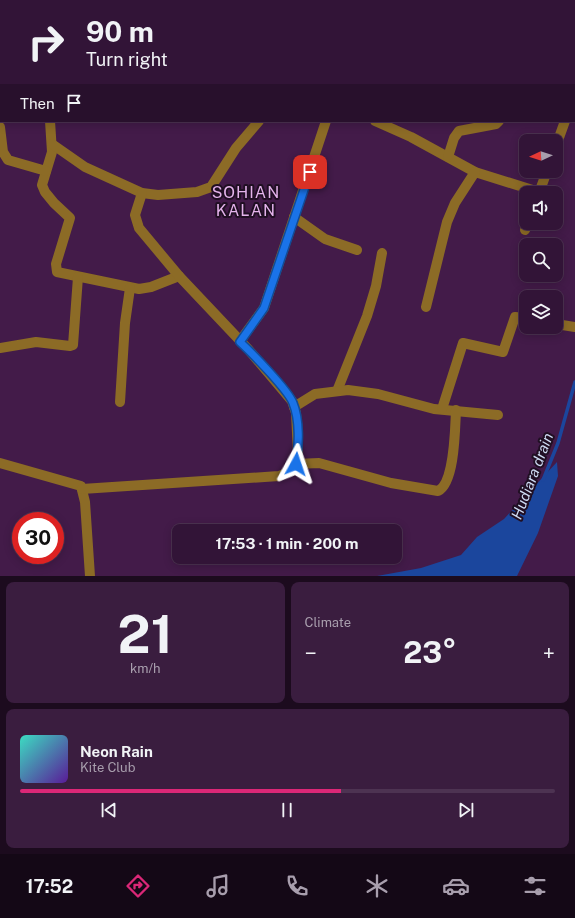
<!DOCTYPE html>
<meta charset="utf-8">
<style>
body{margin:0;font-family:"Public Sans",sans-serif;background:#3a1d3f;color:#f1f3f6;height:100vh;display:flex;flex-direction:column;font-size:15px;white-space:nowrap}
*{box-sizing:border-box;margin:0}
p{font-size:13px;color:#a89ead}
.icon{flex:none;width:22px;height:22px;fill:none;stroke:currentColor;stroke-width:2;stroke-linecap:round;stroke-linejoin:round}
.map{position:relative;height:576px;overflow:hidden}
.side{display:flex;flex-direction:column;gap:6px;padding:6px;background:#1c0b1e;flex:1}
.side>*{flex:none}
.top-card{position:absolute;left:0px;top:0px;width:575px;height:122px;box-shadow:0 2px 10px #0003,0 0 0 1px #4d3352;background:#321437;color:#f1f3f6;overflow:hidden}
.needle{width:26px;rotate:266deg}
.fabs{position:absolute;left:519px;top:134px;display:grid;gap:8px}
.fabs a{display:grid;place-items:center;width:44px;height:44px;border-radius:8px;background:#321437;box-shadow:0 2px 10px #0003,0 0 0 1px #4d3352;font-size:20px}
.speed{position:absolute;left:12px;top:512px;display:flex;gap:8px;font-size:20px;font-weight:700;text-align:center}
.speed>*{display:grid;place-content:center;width:52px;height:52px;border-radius:50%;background:#321437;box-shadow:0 2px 10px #0003,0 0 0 1px #4d3352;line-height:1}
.speed .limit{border:6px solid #d22;background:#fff;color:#111}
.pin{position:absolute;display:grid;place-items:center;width:34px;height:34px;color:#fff;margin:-17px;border-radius:8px;box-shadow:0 2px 6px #0006}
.me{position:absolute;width:44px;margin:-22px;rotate:5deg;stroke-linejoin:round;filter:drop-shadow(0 0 3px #0008)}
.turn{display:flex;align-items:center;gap:14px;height:84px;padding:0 20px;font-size:18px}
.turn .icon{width:52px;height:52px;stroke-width:2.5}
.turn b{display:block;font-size:28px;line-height:34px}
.then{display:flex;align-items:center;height:38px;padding:0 20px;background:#0003;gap:8px;font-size:15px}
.big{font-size:30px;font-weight:700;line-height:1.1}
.side .card{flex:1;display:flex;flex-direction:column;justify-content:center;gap:6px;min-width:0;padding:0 14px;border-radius:8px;background:#3a1d3f}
.side .dial{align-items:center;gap:0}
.dial b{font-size:52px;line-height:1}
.song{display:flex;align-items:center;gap:12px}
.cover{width:48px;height:48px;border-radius:6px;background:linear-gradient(135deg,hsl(170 70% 55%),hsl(270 70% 35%))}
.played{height:4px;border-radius:2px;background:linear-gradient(90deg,#db2777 60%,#4d3352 60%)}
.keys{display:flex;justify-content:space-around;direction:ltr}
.heat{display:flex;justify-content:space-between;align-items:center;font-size:22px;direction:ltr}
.side .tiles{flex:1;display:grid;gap:6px;grid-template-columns:1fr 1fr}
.card:last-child{grid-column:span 2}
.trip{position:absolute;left:172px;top:524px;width:230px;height:40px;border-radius:8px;background:#321437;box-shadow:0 2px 10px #0003,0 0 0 1px #4d3352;font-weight:700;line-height:40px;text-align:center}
.tabs{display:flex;height:64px;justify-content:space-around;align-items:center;background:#140816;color:#a89ead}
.tabs .icon{width:28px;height:28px}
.tabs .selected{color:#db2777}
.tabs b{font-size:18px;color:#f1f3f6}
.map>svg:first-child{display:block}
.water{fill:#1b469d}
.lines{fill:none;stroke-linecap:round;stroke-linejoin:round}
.stream{stroke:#1b469d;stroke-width:3.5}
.street{stroke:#8c6b26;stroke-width:10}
.route-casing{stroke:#114b97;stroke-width:10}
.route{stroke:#1a73e8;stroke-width:7}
.labels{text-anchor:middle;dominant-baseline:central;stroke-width:4;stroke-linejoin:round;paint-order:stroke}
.water-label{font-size:15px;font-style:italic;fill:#cfdcf4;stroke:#200f23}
.quarter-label{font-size:16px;letter-spacing:1px;fill:#e4b3eb;stroke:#200f23}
</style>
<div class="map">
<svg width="575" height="576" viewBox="0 0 575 576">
<rect width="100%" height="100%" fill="#431b49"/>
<!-- water -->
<polygon class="water" points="557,462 558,476 538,533 517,576 377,576 421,568 461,555 477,537 504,519"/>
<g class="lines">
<!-- stream -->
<polyline class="stream" points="543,480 558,443 575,382"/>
<!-- street -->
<g class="street">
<polyline points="188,0 191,1"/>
<polyline points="60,1 60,0"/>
<polyline points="325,1 326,0"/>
<polyline points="574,107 575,107"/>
<polyline points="50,121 52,152 42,185 45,192 54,203 70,218 56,264 57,272 139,289 151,287 179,276"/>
<polyline points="375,121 411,137 475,172 539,192"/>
<polyline points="0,127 3,152 8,160 46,171"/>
<polyline points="52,144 85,167 142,193 158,195 197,192 211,187 236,148 259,121"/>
<polyline points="556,146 565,121"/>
<polyline points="448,157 454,138 459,131 496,124 499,121"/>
<polyline points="539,193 547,171"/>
<polyline points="294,217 325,239 357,250"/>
<polyline points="525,230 528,223"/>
<polyline points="426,307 447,222 455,203 475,172"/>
<polyline points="556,324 575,327"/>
<polyline points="240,341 264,308 326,121"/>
<polyline points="0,348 36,342 70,346 73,345 78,277"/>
<polyline points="337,391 367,316 376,286 382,253"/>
<polyline points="120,402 125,323 130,288"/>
<polyline points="294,407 315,394 348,390 378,394 434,409 498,415"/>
<polyline points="442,409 463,343 503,352 515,317 526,318"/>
<polyline points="0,463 81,486 85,502 90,576"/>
<path d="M 296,464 L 319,463 L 391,483 L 438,491 C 455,483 455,428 456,410"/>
<polyline points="82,489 279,476 291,471 296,464 298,453 296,413 292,401 248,349 179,276 139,228 135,215 142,193"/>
</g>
</g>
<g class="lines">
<defs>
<path id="route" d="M 296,464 C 299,446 300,420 293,403 C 288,390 252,353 240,342 L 264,308 L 310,172"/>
</defs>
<!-- route casing -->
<use href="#route" class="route-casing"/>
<!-- route -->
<use href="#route" class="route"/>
</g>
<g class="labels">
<!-- water labels -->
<g class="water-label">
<text transform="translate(532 476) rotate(-69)">Hudiara drain</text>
</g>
<!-- quarter labels -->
<g class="quarter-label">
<text x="246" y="192">SOHIAN<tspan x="246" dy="18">KALAN</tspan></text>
</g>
</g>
</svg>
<div class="fabs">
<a><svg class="needle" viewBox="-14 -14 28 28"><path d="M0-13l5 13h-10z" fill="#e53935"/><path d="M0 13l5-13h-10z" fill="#a89ead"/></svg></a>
<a><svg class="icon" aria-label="sound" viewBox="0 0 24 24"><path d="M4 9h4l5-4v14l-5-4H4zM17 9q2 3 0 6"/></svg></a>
<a><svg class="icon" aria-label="search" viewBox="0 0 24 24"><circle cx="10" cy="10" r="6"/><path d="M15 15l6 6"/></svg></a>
<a><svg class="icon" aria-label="layers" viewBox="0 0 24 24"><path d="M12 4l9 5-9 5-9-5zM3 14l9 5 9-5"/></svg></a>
</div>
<div class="speed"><div class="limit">30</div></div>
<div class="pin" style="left:310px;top:172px;background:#d93025"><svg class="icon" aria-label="arrive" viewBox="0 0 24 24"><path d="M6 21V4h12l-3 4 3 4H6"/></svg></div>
<svg class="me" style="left:296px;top:464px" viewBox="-20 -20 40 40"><path d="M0-17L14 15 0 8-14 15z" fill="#1a73e8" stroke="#fff" stroke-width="4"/></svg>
<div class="trip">17:53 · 1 min · 200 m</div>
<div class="top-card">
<div class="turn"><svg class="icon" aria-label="right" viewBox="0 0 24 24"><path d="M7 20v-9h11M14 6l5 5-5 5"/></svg><div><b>90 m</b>Turn right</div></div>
<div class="then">Then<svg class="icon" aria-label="arrive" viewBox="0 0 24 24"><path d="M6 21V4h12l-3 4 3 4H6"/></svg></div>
</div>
</div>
<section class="side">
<div class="tiles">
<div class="card dial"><b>21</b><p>km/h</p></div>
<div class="card"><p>Climate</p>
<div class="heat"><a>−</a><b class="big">23°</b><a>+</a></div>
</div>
<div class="card">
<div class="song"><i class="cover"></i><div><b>Neon Rain</b><p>Kite Club</p></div></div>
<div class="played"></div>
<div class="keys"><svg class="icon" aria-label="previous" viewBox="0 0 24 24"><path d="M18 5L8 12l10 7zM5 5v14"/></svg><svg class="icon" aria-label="pause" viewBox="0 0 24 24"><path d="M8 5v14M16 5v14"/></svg><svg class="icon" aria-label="next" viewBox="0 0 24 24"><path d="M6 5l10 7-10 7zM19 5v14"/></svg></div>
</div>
</div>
</section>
<nav class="tabs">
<b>17:52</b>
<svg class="icon selected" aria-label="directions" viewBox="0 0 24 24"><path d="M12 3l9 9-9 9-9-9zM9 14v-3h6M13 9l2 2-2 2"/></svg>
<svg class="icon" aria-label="music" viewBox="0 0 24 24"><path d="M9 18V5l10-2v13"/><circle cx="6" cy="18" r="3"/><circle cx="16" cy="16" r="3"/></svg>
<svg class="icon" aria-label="phone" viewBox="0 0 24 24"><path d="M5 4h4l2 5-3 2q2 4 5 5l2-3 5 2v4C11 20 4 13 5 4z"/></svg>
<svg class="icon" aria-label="climate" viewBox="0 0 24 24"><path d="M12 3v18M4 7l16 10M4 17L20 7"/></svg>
<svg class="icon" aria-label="car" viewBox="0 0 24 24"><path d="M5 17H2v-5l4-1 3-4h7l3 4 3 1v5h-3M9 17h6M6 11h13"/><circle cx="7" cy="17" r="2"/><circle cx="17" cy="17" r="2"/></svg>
<svg class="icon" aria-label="filters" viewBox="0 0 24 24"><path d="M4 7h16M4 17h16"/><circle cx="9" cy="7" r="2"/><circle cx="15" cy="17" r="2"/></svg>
</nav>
